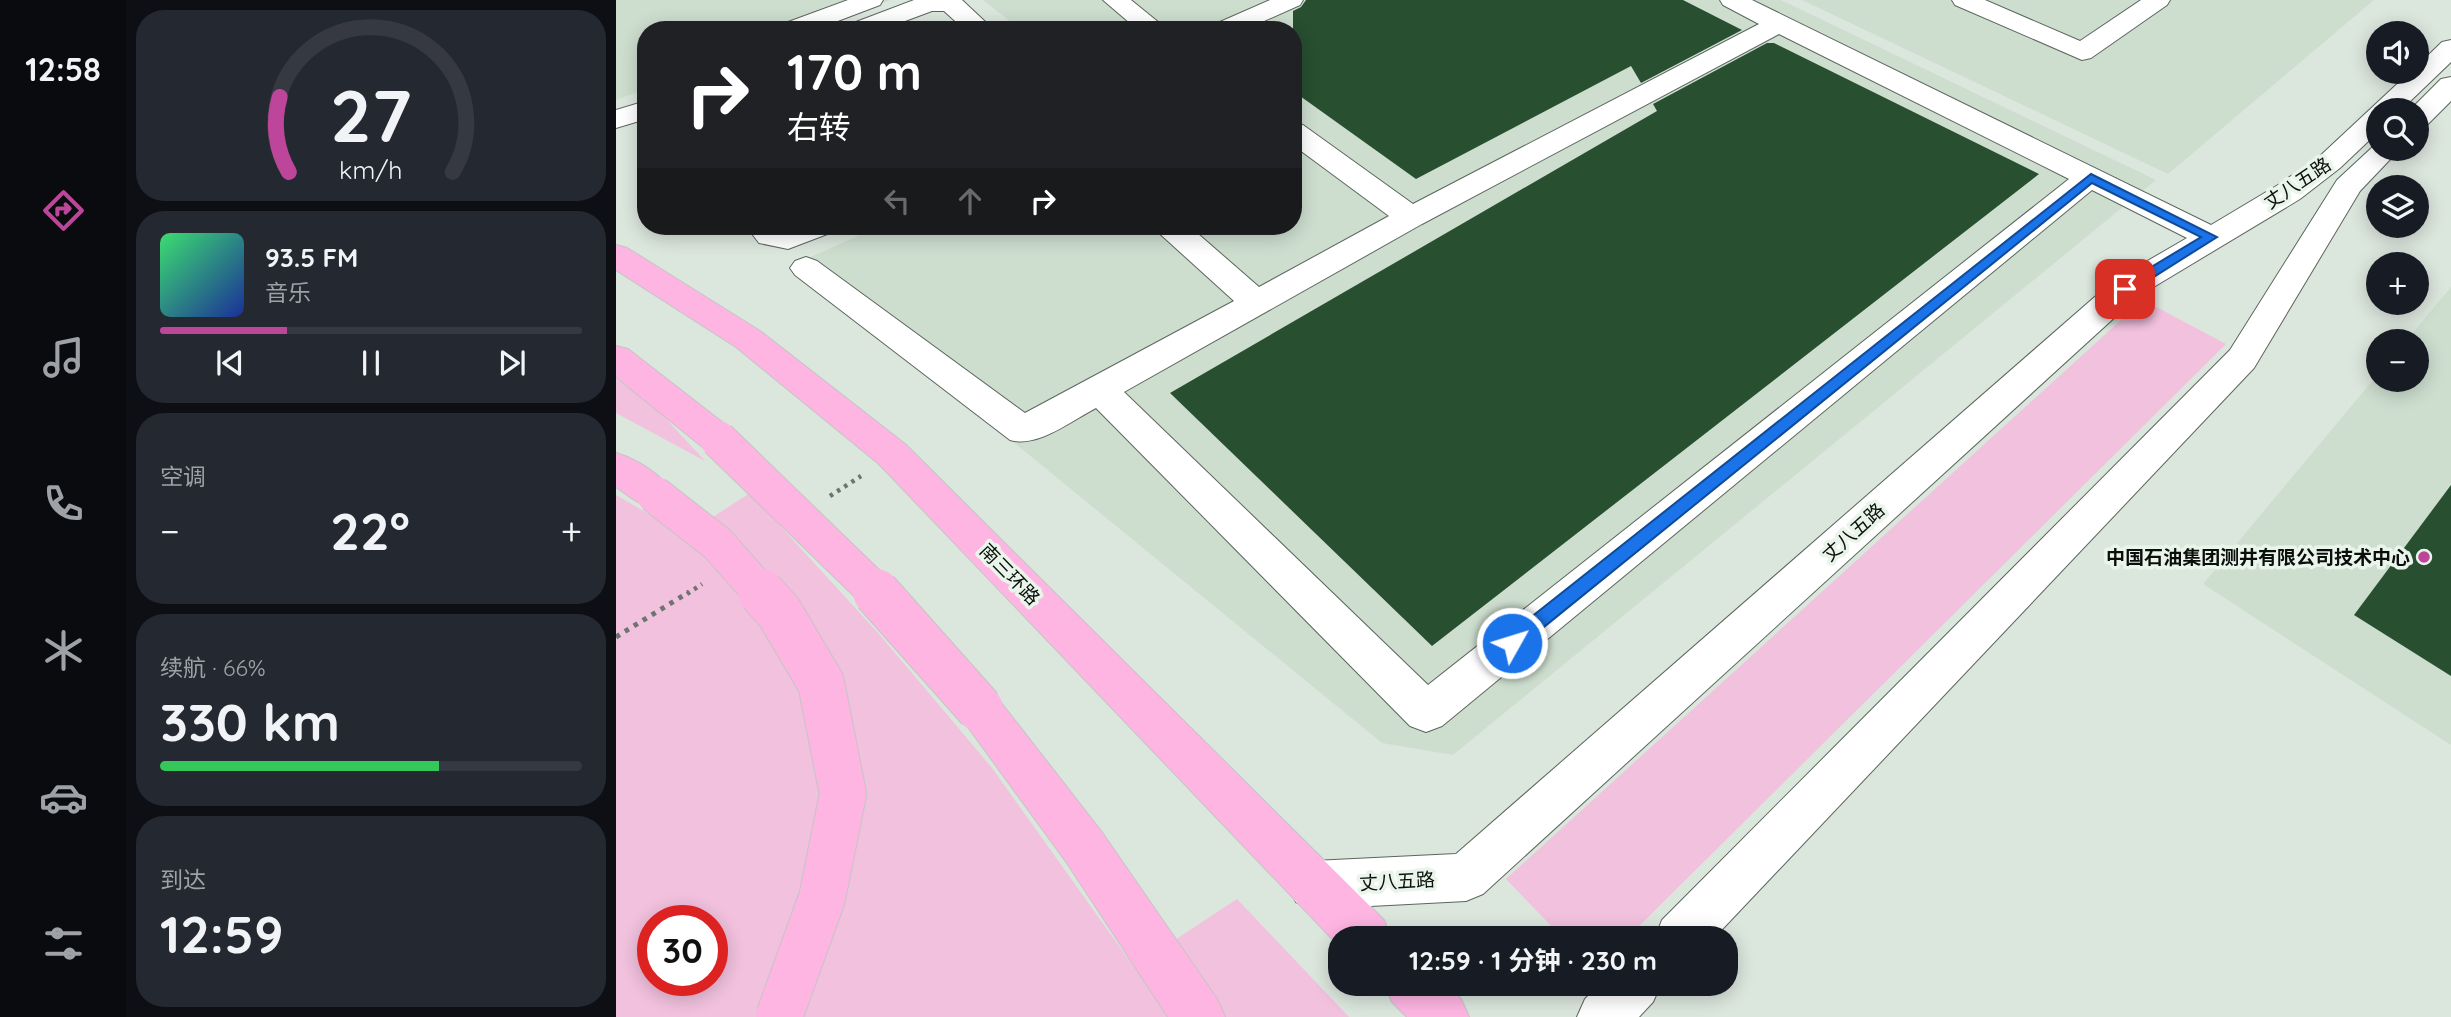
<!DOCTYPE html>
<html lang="zh">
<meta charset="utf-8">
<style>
body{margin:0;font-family:Quicksand,"Noto Sans SC",sans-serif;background:#242831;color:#f1f3f6;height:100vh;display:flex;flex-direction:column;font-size:26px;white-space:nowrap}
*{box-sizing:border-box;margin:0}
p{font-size:23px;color:#9ea1a6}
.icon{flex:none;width:38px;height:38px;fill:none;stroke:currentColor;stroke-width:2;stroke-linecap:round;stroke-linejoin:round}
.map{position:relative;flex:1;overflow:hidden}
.sheet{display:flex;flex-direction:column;gap:10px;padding:10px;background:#0d0f14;width:490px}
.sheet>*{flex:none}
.banner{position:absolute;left:21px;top:21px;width:665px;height:214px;border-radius:28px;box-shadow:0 4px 18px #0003;background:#202124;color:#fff;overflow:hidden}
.tools{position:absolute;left:1750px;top:21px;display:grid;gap:14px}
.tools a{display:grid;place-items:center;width:63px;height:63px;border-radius:50%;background:#171b24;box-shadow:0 4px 18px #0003;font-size:35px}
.speed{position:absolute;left:21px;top:905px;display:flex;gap:14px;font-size:35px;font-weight:700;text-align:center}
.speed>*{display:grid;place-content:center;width:91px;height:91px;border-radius:50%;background:#171b24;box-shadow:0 4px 18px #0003;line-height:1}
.speed .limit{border:10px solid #d22;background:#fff;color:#111}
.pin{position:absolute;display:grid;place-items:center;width:60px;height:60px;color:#fff;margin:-30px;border-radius:14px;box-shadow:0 4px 10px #0006}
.me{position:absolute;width:77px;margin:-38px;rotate:51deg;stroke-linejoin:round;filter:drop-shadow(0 0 5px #0008)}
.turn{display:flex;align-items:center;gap:24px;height:147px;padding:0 35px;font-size:32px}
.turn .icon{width:91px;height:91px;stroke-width:2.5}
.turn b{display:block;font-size:49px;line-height:60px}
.lanes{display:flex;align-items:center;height:66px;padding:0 35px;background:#0003;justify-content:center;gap:35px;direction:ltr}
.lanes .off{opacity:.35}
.big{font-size:52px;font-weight:700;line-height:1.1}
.sheet .widget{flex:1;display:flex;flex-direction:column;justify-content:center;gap:10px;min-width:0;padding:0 24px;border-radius:28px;background:#242831}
.sheet .dial{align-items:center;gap:0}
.dial svg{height:182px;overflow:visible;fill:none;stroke:#363941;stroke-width:7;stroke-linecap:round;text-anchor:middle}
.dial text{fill:#f1f3f6;stroke:none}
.song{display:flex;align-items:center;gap:21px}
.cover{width:84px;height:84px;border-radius:10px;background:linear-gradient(135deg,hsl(140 70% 55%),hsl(230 70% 35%))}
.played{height:7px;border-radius:4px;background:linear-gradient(90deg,#be469a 30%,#363941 30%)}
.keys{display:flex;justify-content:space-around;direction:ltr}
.heat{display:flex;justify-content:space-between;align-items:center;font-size:38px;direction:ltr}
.charge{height:10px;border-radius:5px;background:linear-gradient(90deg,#34c759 66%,#363941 0)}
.trip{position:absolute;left:712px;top:926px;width:410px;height:70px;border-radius:28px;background:#171b24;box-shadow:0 4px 18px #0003;font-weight:700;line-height:70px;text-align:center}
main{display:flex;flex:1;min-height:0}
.tabs{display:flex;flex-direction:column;width:126px;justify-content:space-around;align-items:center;background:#090b0e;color:#9ea1a6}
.tabs .icon{width:49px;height:49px}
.tabs .on{color:#be469a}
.tabs b{font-size:32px;color:#f1f3f6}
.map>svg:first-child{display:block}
.built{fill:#cddecf}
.green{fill:#f1c1de;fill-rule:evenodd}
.building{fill:#274f30}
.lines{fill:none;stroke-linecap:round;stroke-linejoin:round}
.minor-casing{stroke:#5c665e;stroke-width:2}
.highway-casing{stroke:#c4c5c5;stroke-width:2}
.path-far1{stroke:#6d756f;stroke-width:4.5;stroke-dasharray:3.5 5;stroke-linecap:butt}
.path{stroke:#6d756f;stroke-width:5;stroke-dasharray:4.5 6;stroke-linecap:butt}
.minor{fill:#fff;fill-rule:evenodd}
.highway{fill:#feb5e2;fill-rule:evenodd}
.highway-bridge-far1-casing{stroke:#c4c5c5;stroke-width:38;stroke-linecap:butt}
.highway-bridge-casing{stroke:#c4c5c5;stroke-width:48;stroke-linecap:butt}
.highway-bridge-far1{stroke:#feb5e2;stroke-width:36}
.highway-bridge{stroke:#feb5e2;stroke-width:46}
.route{fill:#1a73e8;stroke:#114b97;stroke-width:2}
.poi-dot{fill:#be469a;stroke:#e9f4ea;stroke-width:2.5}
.labels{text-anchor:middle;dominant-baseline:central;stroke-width:7;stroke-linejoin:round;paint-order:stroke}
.street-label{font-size:19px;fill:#0b0f0c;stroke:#e9f4ea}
.poi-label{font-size:19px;font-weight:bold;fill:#0b0f0c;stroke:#e9f4ea;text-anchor:end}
</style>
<main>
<nav class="tabs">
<b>12:58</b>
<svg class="icon on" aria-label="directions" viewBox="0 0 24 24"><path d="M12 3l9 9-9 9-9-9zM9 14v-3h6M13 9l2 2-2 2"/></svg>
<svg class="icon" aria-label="music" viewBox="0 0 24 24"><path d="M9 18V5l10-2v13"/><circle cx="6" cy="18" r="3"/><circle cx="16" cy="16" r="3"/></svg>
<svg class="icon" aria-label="phone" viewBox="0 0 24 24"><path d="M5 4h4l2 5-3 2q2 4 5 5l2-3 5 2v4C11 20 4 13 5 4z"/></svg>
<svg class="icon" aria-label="climate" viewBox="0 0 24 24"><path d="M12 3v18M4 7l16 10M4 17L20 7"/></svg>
<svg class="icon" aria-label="car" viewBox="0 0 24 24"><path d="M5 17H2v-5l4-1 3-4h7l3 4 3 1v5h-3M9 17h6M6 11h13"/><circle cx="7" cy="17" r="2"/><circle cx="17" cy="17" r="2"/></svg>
<svg class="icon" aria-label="filters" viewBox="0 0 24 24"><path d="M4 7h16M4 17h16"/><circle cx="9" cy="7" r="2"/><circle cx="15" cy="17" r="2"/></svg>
</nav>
<section class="sheet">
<div class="widget dial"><svg viewBox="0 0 100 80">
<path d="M14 69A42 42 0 1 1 86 69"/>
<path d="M14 69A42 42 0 0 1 10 36" stroke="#be469a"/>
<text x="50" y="56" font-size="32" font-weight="700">27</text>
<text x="50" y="72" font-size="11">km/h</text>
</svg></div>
<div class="widget">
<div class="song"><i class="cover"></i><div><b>93.5 FM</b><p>音乐</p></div></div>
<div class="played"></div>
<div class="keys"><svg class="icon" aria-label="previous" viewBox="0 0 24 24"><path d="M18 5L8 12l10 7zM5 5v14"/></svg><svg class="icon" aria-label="pause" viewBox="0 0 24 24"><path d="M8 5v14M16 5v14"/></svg><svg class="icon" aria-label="next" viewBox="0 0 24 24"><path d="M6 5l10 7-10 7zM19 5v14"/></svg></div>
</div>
<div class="widget"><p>空调</p>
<div class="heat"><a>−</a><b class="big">22°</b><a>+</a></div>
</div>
<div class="widget"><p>续航 · 66%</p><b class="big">330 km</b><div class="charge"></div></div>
<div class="widget"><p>到达</p><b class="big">12:59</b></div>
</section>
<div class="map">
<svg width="1835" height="1017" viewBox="0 0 1835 1017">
<rect width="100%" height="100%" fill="#dbe6dd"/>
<!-- built -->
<g class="built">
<polygon points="0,0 275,0 193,30 30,30 30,89 0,100"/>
<polygon points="367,0 1165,0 1540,180 837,755 766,743 179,264 264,226 677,226 677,30 405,30"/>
<polygon points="1186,0 1758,0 1552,174"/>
<polygon points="1835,287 1835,745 1587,584 1762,374 1762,380 1801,380 1801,341 1790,341"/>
</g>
<!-- green -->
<g class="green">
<polygon points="1527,300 1610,344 1011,938 947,938 890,879"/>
<polygon points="0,379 38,406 89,461 0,413"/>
<path d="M 134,493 L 263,634 L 376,768 L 518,967 L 621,899 L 733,1017 L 0,1017 L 0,495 L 69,535 ZM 37,920 L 96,920 L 96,980 L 37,980 Z"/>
</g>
<!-- building -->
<g class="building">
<polygon points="690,0 1067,0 1126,30 1025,83 1015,66 800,179 677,91 677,11 685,7"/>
<polygon points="1151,43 1158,43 1423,174 816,646 554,393 1041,111 1037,104"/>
<polygon points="1835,485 1835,676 1738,615"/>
</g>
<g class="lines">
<defs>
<g id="minor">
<polygon points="232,0 267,0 264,5 198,30 160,30 164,25"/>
<polygon points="298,0 346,0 378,30 349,30 328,11 316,11 265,30 228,30 232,25"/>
<polygon points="487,0 515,0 552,30 522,30"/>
<polygon points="654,0 687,0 684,5 628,30 593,30 597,25"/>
<path d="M 1104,0 L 1136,0 L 1595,225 L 1662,185 L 1704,156 L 1794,72 L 1801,72 L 1801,66 L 1826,42 L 1835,40 L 1835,62 L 1785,110 L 1762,110 L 1762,132 L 1724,168 L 1684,199 L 1521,297 L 867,894 L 850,901 L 697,909 L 680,902 L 673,885 L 680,868 L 697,861 L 840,854 L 1497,281 L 1571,238 L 1476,190 L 826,726 L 810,732 L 794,726 L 480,408 C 455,421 422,448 394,440 L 179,275 L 174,268 L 179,261 L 190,257 L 201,261 L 409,413 L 618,301 L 543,233 L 539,226 L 573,226 L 643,287 L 773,216 L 677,145 L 677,123 L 687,125 L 797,204 L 1143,24 L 1107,5 ZM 1163,34 L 1453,179 L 812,685 L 508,392 L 806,224 Z"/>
<polygon points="1336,0 1369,0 1464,41 1525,0 1554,0 1551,5 1475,58 1466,60 1339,5"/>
<polygon points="1835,77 1835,101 1811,125 1801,127 1801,110 1794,110 1825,79"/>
<polygon points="30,101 30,119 0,128 0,110"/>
<polygon points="1762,142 1762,149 1784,149 1744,191 1638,368 1098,938 1039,938 1046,920 1614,350 1721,180"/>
<polygon points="130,226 162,226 169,228 176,226 218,226 214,233 172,249 143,243"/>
<polygon points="984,984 1045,984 1037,1002 1023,1017 961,1017 969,999"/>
</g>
<g id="highway">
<polygon points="0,245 11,248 144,331 289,444 768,920 775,938 724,938 724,947 263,464 120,347 0,270"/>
<polygon points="0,346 12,349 115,429 120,439 115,449 102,453 89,449 0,377"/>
<path d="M 0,453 C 20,459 47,475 57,494 L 51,505 C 29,512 18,499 0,487 Z"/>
<polygon points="364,689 379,695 485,831 601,999 609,1017 552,1017 451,863 349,723 342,709 349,695"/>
<polygon points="768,984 830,984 845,999 853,1017 791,1017 776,1002"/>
</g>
</defs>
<!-- minor casing -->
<use href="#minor" class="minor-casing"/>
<!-- highway casing -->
<use href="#highway" class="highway-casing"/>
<!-- path-far1 -->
<g class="path-far1">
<polyline points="214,496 245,476"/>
<polyline points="71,594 86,584"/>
</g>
<!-- path -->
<polyline class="path" points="0,637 73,592"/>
<!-- minor -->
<use href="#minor" class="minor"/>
<!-- highway -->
<use href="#highway" class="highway"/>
<defs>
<g id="highway-bridge-far1">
<polyline points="102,439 262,594"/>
<polyline points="38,494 102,544 146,594"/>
</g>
<g id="highway-bridge">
<polyline points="145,592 163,612 205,683 227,794 206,898 163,1017"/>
<polyline points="260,592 364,709"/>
</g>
</defs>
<!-- highway-bridge-far1 casing -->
<use href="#highway-bridge-far1" class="highway-bridge-far1-casing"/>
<!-- highway-bridge casing -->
<use href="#highway-bridge" class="highway-bridge-casing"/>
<!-- highway-bridge-far1 -->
<use href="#highway-bridge-far1" class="highway-bridge-far1"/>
<!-- highway-bridge -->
<use href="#highway-bridge" class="highway-bridge"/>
</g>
<!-- route -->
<polygon class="route" points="1475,174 1601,237 1514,292 1504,292 1504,286 1585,237 1476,183 902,648 896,650 890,648 887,643 890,637"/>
<!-- markers -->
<circle class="poi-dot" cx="1808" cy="557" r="7"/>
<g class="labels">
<!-- street labels -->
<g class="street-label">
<text transform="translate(1681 183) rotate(-34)">丈八五路</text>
<text transform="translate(1237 532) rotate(-42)">丈八五路</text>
<text transform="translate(394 574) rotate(46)">南三环路</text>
<text transform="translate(781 881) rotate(-3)">丈八五路</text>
</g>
<!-- poi labels -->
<g class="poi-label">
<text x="1794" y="557">中国石油集团测井有限公司技术中心</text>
</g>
</g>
</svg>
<div class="tools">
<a><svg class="icon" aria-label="sound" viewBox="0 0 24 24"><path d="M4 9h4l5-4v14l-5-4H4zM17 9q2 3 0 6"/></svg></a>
<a><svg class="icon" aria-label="search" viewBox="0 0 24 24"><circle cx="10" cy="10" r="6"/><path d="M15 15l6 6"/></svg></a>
<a><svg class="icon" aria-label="layers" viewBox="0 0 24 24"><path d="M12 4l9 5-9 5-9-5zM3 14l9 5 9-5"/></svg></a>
<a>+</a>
<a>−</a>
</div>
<div class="speed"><div class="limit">30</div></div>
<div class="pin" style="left:1509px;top:289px;background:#d93025"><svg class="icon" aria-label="arrive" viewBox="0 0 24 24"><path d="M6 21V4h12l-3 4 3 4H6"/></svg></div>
<svg class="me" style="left:896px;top:643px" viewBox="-20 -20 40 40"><circle r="17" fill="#1a73e8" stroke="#fff" stroke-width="3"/><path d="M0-11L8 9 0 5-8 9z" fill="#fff"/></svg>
<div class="trip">12:59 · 1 分钟 · 230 m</div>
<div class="banner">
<div class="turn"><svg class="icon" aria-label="right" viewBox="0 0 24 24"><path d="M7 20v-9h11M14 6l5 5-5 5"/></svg><div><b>170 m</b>右转</div></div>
<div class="lanes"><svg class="icon off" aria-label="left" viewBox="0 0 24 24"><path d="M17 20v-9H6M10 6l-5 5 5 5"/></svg><svg class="icon off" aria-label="ahead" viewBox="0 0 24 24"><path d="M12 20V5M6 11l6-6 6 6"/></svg><svg class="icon" aria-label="right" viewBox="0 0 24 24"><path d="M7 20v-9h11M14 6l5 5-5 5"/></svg></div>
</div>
</div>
</main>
